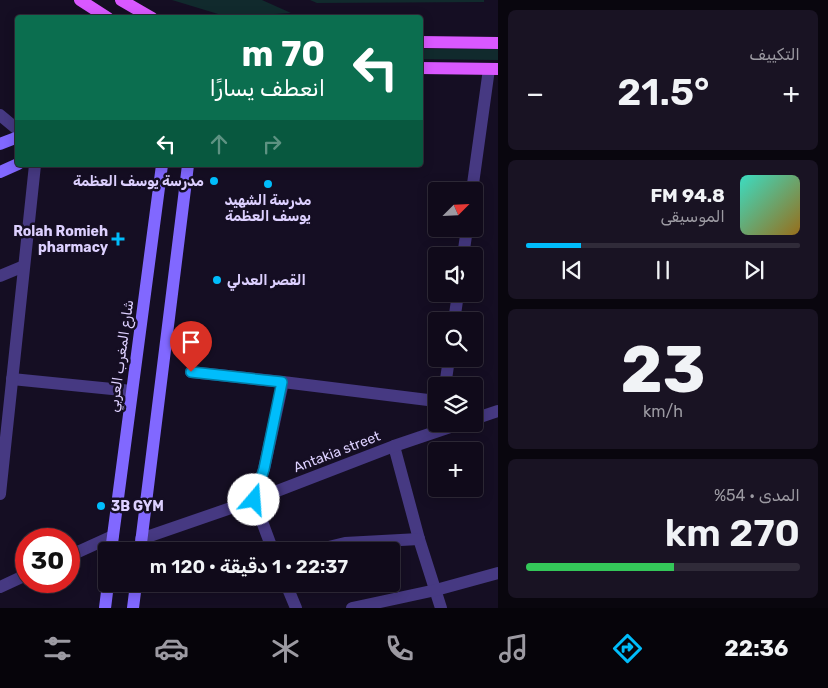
<!DOCTYPE html>
<html lang="ar">
<meta charset="utf-8">
<style>
body{margin:0;font-family:Rubik,"Noto Sans Arabic",sans-serif;background:#191323;color:#f1f3f6;direction:rtl;height:100vh;display:flex;flex-direction:column;font-size:19px;white-space:nowrap}
*{box-sizing:border-box;margin:0}
p{font-size:16px;color:#9c9aa2}
.icon{flex:none;width:28px;height:28px;fill:none;stroke:currentColor;stroke-width:2;stroke-linecap:round;stroke-linejoin:round}
.map{position:relative;flex:1;overflow:hidden;direction:ltr}
.panel{display:flex;flex-direction:column;gap:10px;padding:10px;background:#09060e;width:330px}
.panel>*{flex:none}
.top-card{position:absolute;left:15px;top:15px;width:408px;height:152px;border-radius:5px;box-shadow:0 2px 12px #0003,0 0 0 1px #302b39;direction:rtl;background:#0b6e4f;color:#fff;overflow:hidden}
.needle{width:32px;rotate:66deg}
.buttons{position:absolute;left:428px;top:182px;display:grid;gap:10px}
.buttons a{display:grid;place-items:center;width:55px;height:55px;border-radius:5px;background:#100a1a;box-shadow:0 2px 12px #0003,0 0 0 1px #302b39;font-size:25px}
.speed{position:absolute;left:15px;top:528px;display:flex;gap:10px;font-size:25px;font-weight:700;text-align:center}
.speed>*{display:grid;place-content:center;width:65px;height:65px;border-radius:50%;background:#100a1a;box-shadow:0 2px 12px #0003,0 0 0 1px #302b39;line-height:1}
.speed .limit{border:8px solid #d22;background:#fff;color:#111}
.pin{position:absolute;display:grid;place-items:center;width:42px;height:42px;color:#fff;margin:-51px -21px;border-radius:50% 50% 50% 0;rotate:-45deg;box-shadow:0 0 5px #0007}
.pin .icon{rotate:45deg}
.me{position:absolute;width:55px;margin:-28px;rotate:18deg;stroke-linejoin:round;filter:drop-shadow(0 0 4px #0008)}
.turn{display:flex;align-items:center;gap:18px;height:105px;padding:0 15px;font-size:22px}
.turn .icon{width:65px;height:65px;stroke-width:2.5}
.turn b{display:block;font-size:35px;line-height:42px}
.lanes{display:flex;align-items:center;height:48px;padding:0 15px;background:#0003;justify-content:center;gap:25px;direction:ltr}
.lanes .off{opacity:.35}
.big{font-size:38px;font-weight:600;line-height:1.1}
.panel .card{flex:1;display:flex;flex-direction:column;justify-content:center;gap:8px;min-width:0;padding:0 18px;border-radius:8px;background:#191323}
.panel .dial{align-items:center;gap:0}
.dial b{font-size:65px;line-height:1}
.song{display:flex;align-items:center;gap:15px}
.cover{width:60px;height:60px;border-radius:8px;background:linear-gradient(135deg,hsl(170 70% 55%),hsl(40 70% 35%))}
.played{height:5px;border-radius:2px;background:linear-gradient(90deg,#00bdfb 20%,#302b39 20%)}
.keys{display:flex;justify-content:space-around;direction:ltr}
.heat{display:flex;justify-content:space-between;align-items:center;font-size:28px;direction:ltr}
.charge{height:8px;border-radius:4px;background:linear-gradient(90deg,#34c759 54%,#302b39 0)}
.trip{position:absolute;left:98px;top:542px;width:302px;height:50px;border-radius:5px;background:#100a1a;box-shadow:0 2px 12px #0003,0 0 0 1px #302b39;font-weight:600;line-height:50px;text-align:center;direction:rtl}
.tabs{display:flex;height:80px;justify-content:space-around;align-items:center;background:#06040a;color:#9c9aa2}
.tabs .icon{width:35px;height:35px}
.tabs .on{color:#00bdfb}
.tabs b{font-size:22px;color:#f1f3f6}
main{display:flex;flex:1;min-height:0}
.map>svg:first-child{display:block}
.green{fill:#112a2d}
.lines{fill:none;stroke-linecap:round;stroke-linejoin:round}
.minor{stroke:#463982;stroke-width:12}
.tertiary{stroke:#463982;stroke-width:12}
.secondary{stroke:#8168ff;stroke-width:12}
.primary{stroke:#d958ff;stroke-width:12}
.route-casing{stroke:#007ba3;stroke-width:12}
.route{stroke:#00bdfb;stroke-width:9}
.poi-dot{fill:#00bdfb;stroke:#150e23;stroke-width:2}
.labels{text-anchor:middle;dominant-baseline:central;stroke-width:5;stroke-linejoin:round;paint-order:stroke}
.poi-label{font-size:14px;font-weight:bold;fill:#ddd0ff;stroke:#150e23;text-anchor:end}
.street-label{font-size:14px;fill:#ddd0ff;stroke:#150e23}
</style>
<main>
<section class="panel">
<div class="card"><p>التكييف</p>
<div class="heat"><a>−</a><b class="big">21.5°</b><a>+</a></div>
</div>
<div class="card">
<div class="song"><i class="cover"></i><div><b>94.8 FM</b><p>الموسيقى</p></div></div>
<div class="played"></div>
<div class="keys"><svg class="icon" aria-label="previous" viewBox="0 0 24 24"><path d="M18 5L8 12l10 7zM5 5v14"/></svg><svg class="icon" aria-label="pause" viewBox="0 0 24 24"><path d="M8 5v14M16 5v14"/></svg><svg class="icon" aria-label="next" viewBox="0 0 24 24"><path d="M6 5l10 7-10 7zM19 5v14"/></svg></div>
</div>
<div class="card dial"><b>23</b><p>km/h</p></div>
<div class="card"><p>المدى · 54%</p><b class="big">270 km</b><div class="charge"></div></div>
</section>
<div class="map">
<svg width="498" height="608" viewBox="0 0 498 608">
<rect width="100%" height="100%" fill="#150e23"/>
<!-- green -->
<g class="green">
<polygon points="172,0 262,0 291,13 228,17"/>
<polygon points="310,0 484,0 484,2 317,3"/>
<polygon points="420,49 498,49 498,60 420,59"/>
</g>
<g class="lines">
<!-- minor -->
<g class="minor">
<polyline points="0,115 18,130"/>
<polyline points="472,191 489,69"/>
<polyline points="463,256 467,229"/>
<polyline points="0,276 24,266"/>
<polyline points="454,321 458,294"/>
<polyline points="191,372 283,382 264,469 254,500 273,551"/>
<polyline points="12,379 132,391"/>
<polyline points="283,382 436,401"/>
<polyline points="445,386 449,359"/>
<polyline points="474,419 498,411"/>
<polyline points="394,446 419,539 441,608"/>
<polyline points="141,539 254,500 394,446 459,424"/>
<polyline points="312,551 345,543 419,539"/>
<polyline points="286,584 296,608"/>
<polyline points="352,608 436,590 498,573"/>
</g>
<!-- tertiary -->
<g class="tertiary">
<polyline points="0,494 35,165"/>
<polyline points="69,556 113,536"/>
<polyline points="0,587 26,575"/>
</g>
<!-- secondary -->
<g class="secondary">
<polyline points="0,144 18,137"/>
<polyline points="0,172 18,164"/>
<polyline points="111,551 162,165"/>
<polyline points="140,551 188,165"/>
<polyline points="105,608 108,584"/>
<polyline points="133,608 136,584"/>
</g>
<!-- primary -->
<g class="primary">
<polyline points="80,0 108,18"/>
<polyline points="121,0 152,18"/>
<polyline points="420,42 498,43"/>
<polyline points="420,68 498,69"/>
</g>
</g>
<g class="lines">
<defs>
<polyline id="route" points="191,372 282,382 264,469 254,500"/>
</defs>
<!-- route casing -->
<use href="#route" class="route-casing"/>
<!-- route -->
<use href="#route" class="route"/>
</g>
<!-- markers -->
<g class="poi-dot">
<circle cx="214" cy="181" r="5"/>
<circle cx="268" cy="184" r="5"/>
<path d="M115.5 231.5h5v5h5v5h-5v5h-5v-5h-5v-5h5z"/>
<circle cx="217" cy="280" r="5"/>
<circle cx="101" cy="506" r="5"/>
</g>
<g class="labels">
<!-- poi labels -->
<g class="poi-label">
<text x="204" y="181">مدرسة يوسف العظمة</text>
<text x="268" y="200" text-anchor="middle">مدرسة الشهيد<tspan x="268" dy="16">يوسف العظمة</tspan></text>
<text x="108" y="231">Rolah Romieh<tspan x="108" dy="16">pharmacy</tspan></text>
<text x="227" y="280" text-anchor="start">القصر العدلي</text>
<text x="111" y="506" text-anchor="start">3B GYM</text>
</g>
<!-- street labels -->
<g class="street-label">
<text transform="translate(121 356) rotate(-82)">شارع المغرب العربي</text>
<text transform="translate(337 452) rotate(-21)">Antakia street</text>
</g>
</g>
</svg>
<div class="buttons">
<a><svg class="needle" viewBox="-14 -14 28 28"><path d="M0-13l5 13h-10z" fill="#e53935"/><path d="M0 13l5-13h-10z" fill="#9c9aa2"/></svg></a>
<a><svg class="icon" aria-label="sound" viewBox="0 0 24 24"><path d="M4 9h4l5-4v14l-5-4H4zM17 9q2 3 0 6"/></svg></a>
<a><svg class="icon" aria-label="search" viewBox="0 0 24 24"><circle cx="10" cy="10" r="6"/><path d="M15 15l6 6"/></svg></a>
<a><svg class="icon" aria-label="layers" viewBox="0 0 24 24"><path d="M12 4l9 5-9 5-9-5zM3 14l9 5 9-5"/></svg></a>
<a>+</a>
</div>
<div class="speed"><div class="limit">30</div></div>
<div class="pin" style="left:191px;top:372px;background:#d93025"><svg class="icon" aria-label="arrive" viewBox="0 0 24 24"><path d="M6 21V4h12l-3 4 3 4H6"/></svg></div>
<svg class="me" style="left:254px;top:500px" viewBox="-20 -20 40 40"><circle r="19" fill="#fff"/><path d="M0-13L10 11 0 6-10 11z" fill="#00bdfb"/></svg>
<div class="trip">22:37 · 1 دقيقة · 120 m</div>
<div class="top-card">
<div class="turn"><svg class="icon" aria-label="left" viewBox="0 0 24 24"><path d="M17 20v-9H6M10 6l-5 5 5 5"/></svg><div><b>70 m</b>انعطف يسارًا</div></div>
<div class="lanes"><svg class="icon" aria-label="left" viewBox="0 0 24 24"><path d="M17 20v-9H6M10 6l-5 5 5 5"/></svg><svg class="icon off" aria-label="ahead" viewBox="0 0 24 24"><path d="M12 20V5M6 11l6-6 6 6"/></svg><svg class="icon off" aria-label="right" viewBox="0 0 24 24"><path d="M7 20v-9h11M14 6l5 5-5 5"/></svg></div>
</div>
</div>
</main>
<nav class="tabs">
<b>22:36</b>
<svg class="icon on" aria-label="directions" viewBox="0 0 24 24"><path d="M12 3l9 9-9 9-9-9zM9 14v-3h6M13 9l2 2-2 2"/></svg>
<svg class="icon" aria-label="music" viewBox="0 0 24 24"><path d="M9 18V5l10-2v13"/><circle cx="6" cy="18" r="3"/><circle cx="16" cy="16" r="3"/></svg>
<svg class="icon" aria-label="phone" viewBox="0 0 24 24"><path d="M5 4h4l2 5-3 2q2 4 5 5l2-3 5 2v4C11 20 4 13 5 4z"/></svg>
<svg class="icon" aria-label="climate" viewBox="0 0 24 24"><path d="M12 3v18M4 7l16 10M4 17L20 7"/></svg>
<svg class="icon" aria-label="car" viewBox="0 0 24 24"><path d="M5 17H2v-5l4-1 3-4h7l3 4 3 1v5h-3M9 17h6M6 11h13"/><circle cx="7" cy="17" r="2"/><circle cx="17" cy="17" r="2"/></svg>
<svg class="icon" aria-label="filters" viewBox="0 0 24 24"><path d="M4 7h16M4 17h16"/><circle cx="9" cy="7" r="2"/><circle cx="15" cy="17" r="2"/></svg>
</nav>
